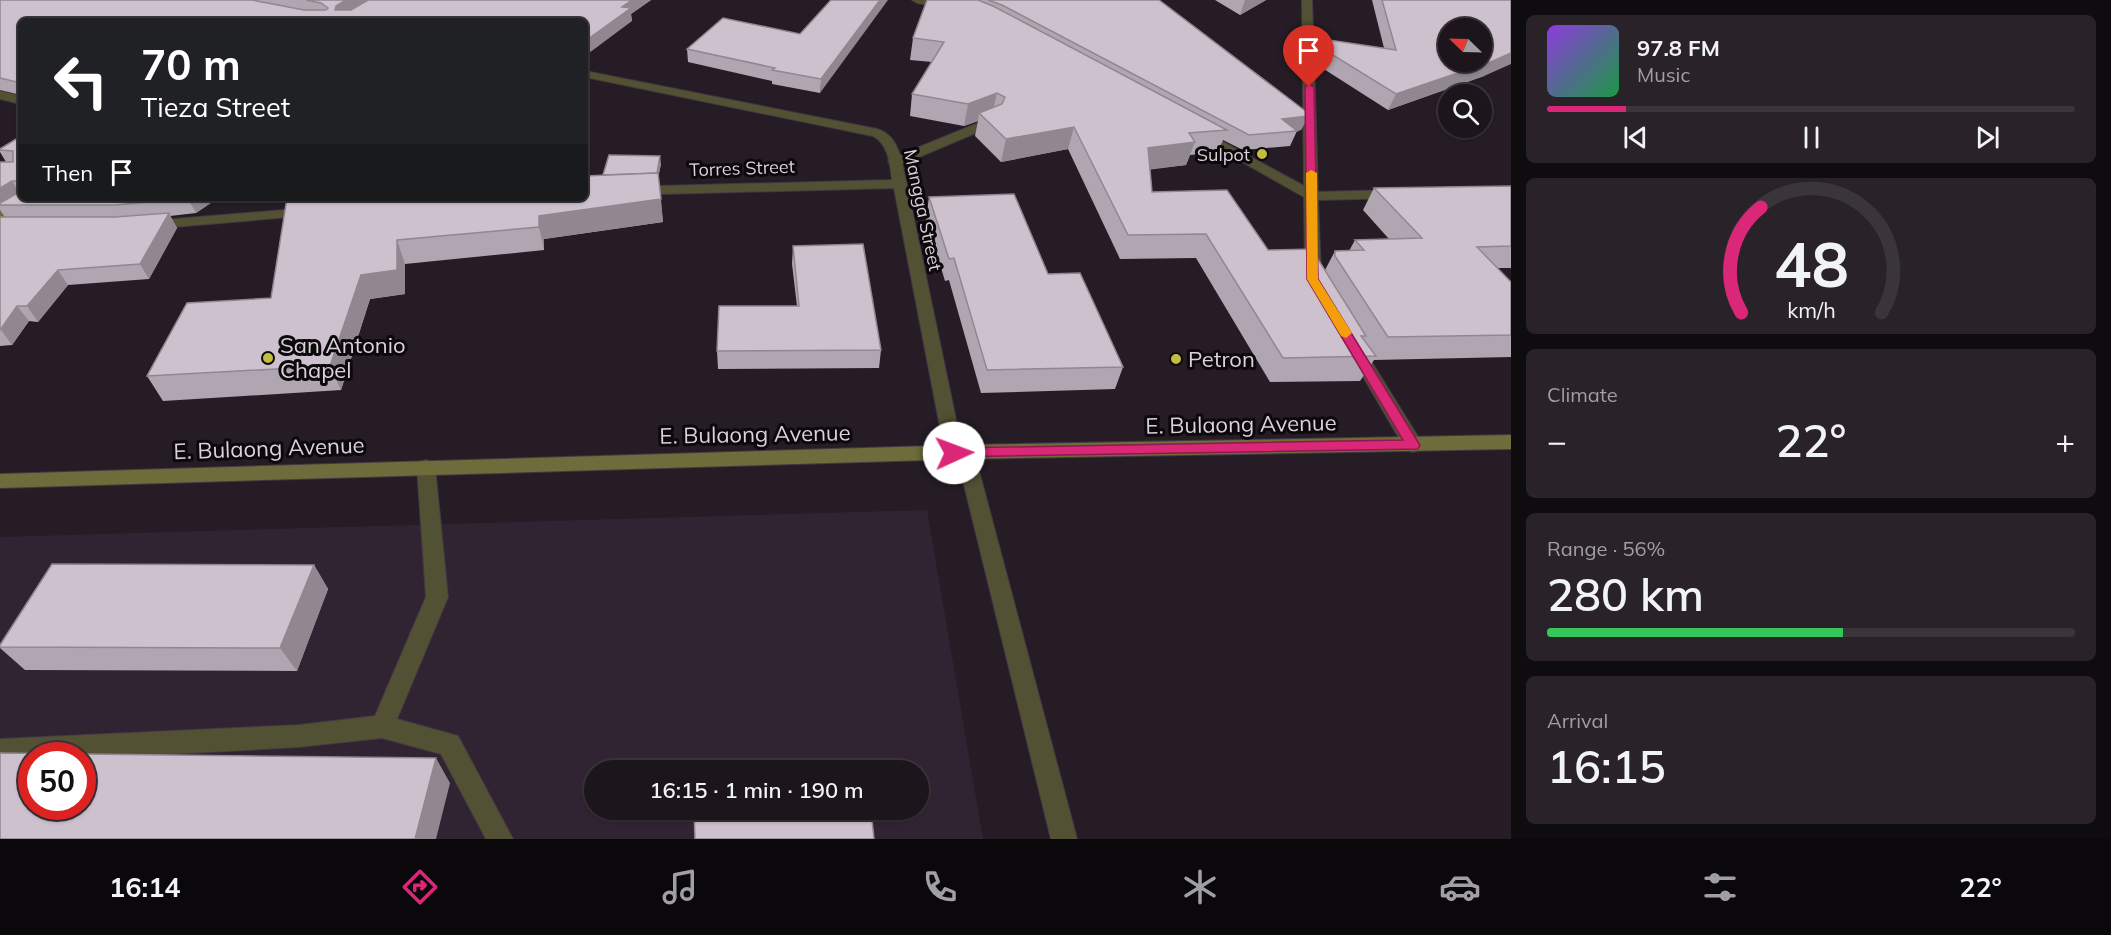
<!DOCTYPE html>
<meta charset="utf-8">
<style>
body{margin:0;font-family:Mulish,sans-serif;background:#292229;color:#f1f3f6;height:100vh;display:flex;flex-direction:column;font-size:22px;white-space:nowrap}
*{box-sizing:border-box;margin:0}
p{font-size:20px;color:#a09fa3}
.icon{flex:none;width:33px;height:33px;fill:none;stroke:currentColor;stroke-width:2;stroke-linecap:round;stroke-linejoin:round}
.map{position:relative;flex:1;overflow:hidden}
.sheet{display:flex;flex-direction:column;gap:15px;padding:15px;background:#0f0c0f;width:600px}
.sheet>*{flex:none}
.top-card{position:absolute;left:18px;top:18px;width:570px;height:183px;border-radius:9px;box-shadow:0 2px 4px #0004,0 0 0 2px #3a343b;background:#202124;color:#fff;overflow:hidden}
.needle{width:39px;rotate:293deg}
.buttons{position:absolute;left:1438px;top:18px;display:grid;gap:12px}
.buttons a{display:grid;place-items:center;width:54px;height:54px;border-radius:50%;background:#1c151c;box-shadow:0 2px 4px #0004,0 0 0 2px #3a343b;font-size:30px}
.speed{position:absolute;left:18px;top:742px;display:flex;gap:12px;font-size:30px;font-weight:700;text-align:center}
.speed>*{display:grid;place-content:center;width:78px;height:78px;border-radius:50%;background:#1c151c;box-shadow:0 2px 4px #0004,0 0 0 2px #3a343b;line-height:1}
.speed .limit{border:9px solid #d22;background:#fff;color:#111}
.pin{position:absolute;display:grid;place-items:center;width:51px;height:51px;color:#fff;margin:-62px -26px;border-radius:50% 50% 50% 0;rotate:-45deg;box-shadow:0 0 6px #0007}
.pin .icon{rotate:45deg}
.me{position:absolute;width:66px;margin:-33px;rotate:88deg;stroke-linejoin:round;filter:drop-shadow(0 0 4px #0008)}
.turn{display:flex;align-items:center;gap:21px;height:126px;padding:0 24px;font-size:27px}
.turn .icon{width:78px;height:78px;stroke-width:2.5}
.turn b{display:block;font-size:42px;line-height:51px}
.then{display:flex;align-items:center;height:57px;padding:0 24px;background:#0003;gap:12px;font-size:22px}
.big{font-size:45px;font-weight:600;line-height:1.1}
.sheet .tile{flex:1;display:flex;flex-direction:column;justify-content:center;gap:9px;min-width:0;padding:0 21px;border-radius:9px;background:#292229}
.sheet .dial{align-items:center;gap:0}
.dial svg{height:156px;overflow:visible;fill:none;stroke:#3a343b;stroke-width:7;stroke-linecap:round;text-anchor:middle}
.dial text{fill:#f1f3f6;stroke:none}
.song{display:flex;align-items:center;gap:18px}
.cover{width:72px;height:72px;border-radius:9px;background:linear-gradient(135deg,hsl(270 70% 55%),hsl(140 70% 35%))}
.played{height:6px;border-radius:3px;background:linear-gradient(90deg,#db2777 15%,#3a343b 15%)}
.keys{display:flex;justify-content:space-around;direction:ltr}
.heat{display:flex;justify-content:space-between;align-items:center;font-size:33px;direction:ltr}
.charge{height:9px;border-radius:4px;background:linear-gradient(90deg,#34c759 56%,#3a343b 0)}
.trip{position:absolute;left:584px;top:760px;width:345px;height:60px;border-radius:30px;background:#1c151c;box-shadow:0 2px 4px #0004,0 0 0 2px #3a343b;font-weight:600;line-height:60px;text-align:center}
.menu{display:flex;height:96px;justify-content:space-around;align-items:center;background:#0b080b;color:#a09fa3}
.menu .icon{width:42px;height:42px}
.menu .active{color:#db2777}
.menu b{font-size:27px;color:#f1f3f6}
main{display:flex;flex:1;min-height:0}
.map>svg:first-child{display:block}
.built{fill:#302432;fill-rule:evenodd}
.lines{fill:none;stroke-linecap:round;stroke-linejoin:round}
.lane-casing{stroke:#423943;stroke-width:2}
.street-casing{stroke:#423943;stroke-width:2}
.secondary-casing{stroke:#423943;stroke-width:2}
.lane{fill:#525133;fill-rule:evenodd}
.street{fill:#525133;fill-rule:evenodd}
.secondary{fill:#6e6c3b;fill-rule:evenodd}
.wall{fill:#b0a6b1}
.shaded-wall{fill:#908790}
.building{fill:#cdc1ce;stroke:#908790;stroke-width:1.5;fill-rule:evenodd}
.route{fill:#db2777;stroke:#8e194d;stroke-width:1.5}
.slow{fill:#f59e0b}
.poi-dot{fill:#c3bd3e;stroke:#0c080c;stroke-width:2}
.labels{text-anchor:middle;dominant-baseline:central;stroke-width:6;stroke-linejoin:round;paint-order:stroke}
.far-poi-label{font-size:18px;fill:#d9d2d9;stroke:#0c080c;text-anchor:end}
.far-street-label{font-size:18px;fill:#d9d2d9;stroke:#0c080c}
.poi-label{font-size:22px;fill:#d9d2d9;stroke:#0c080c;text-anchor:start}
.street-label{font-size:22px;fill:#d9d2d9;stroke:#0c080c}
</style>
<main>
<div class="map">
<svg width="1511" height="839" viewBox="0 0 1511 839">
<rect width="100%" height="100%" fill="#251c26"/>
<!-- built -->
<path class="built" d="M 927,510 L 983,839 L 0,839 L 0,537 ZM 32,756 L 82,756 L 82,807 L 32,807 ZM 594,771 L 918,771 L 918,810 L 594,810 Z"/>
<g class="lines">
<defs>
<g id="lane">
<polygon points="993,117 999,121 997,124 900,165 895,166 888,162 890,159"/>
<polygon points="965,445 972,447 974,452 1077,839 1051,839 956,452 958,447"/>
<polygon points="426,460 433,462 435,467 448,597 397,719 458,736 513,839 486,839 441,754 382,738 299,747 82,759 82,756 32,756 32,761 0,763 0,739 299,725 375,716 426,597 417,467 419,462"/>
</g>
<g id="street">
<polygon points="912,0 934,0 956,6 951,9 917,3"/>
<polygon points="1302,0 1312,0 1318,192 1396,190 1403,194 1396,198 1318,200 1321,274 1313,279 1305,274 1304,197 1193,134 1195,131 1203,131 1304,186"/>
<path d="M 585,71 L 877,129 C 893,134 898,147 902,162 L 963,453 L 961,458 L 954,460 L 947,458 L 945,453 L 894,188 L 585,196 L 585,188 L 892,180 C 890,164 889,145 873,136 L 585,77 Z"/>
<polygon points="0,91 21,96 21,104 0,99"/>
<polygon points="308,208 315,212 313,215 150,229 143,225 150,221"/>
<polygon points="1355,343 1361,345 1420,440 1422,445 1420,450 1413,452 1406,450 1347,349 1349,345"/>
</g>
<g id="secondary">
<polygon points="23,198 40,198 0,221 0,211"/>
<polygon points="1511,435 1511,449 965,459 0,488 0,474 965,445"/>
</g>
</defs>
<!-- lane casing -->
<use href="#lane" class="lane-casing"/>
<!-- street casing -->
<use href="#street" class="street-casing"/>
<!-- secondary casing -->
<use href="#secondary" class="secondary-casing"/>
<!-- lane -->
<use href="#lane" class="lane"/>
<!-- street -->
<use href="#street" class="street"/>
<!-- secondary -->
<use href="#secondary" class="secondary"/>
</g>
<!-- wall -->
<g class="wall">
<polygon points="0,0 651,0 631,14 632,21 21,21 21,95 0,90"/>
<polygon points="831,0 820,93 772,84 772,81 688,62 687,49 800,34"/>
<polygon points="927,0 1159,0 1308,116 1301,130 1297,131 1290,146 1243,150 1223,140 1218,152 1190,155 1186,165 1150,169 1152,192 1268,250 1316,256 1325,270 1335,251 1349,251 1355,240 1389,239 1363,210 1374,188 1511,186 1511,268 1497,268 1511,282 1511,357 1374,360 1360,381 1270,382 1196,258 1120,259 1068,149 1001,162 975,136 978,121 964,126 910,116 912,94 932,62 910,60 913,38"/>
<polygon points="1215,0 1266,0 1240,15"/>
<polygon points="1372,0 1511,0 1484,76 1388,110 1316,64 1316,53 1323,39 1384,48"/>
<polygon points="21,136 21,198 218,198 196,213 170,216 177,228 149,279 68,285 38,322 29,321 12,345 0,346 0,217 5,217 0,210 0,162 6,162 0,152 0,149"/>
<polygon points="661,164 658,177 663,222 544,239 544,250 405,264 405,294 370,299 341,390 163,401 147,376 271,298 287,198 585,198"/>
<polygon points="929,197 1048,274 1123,367 1115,389 981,393 949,280 945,281 926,218"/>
<polygon points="793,246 881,350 879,368 718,369 717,351 797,306 792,264"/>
<polygon points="314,565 328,589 297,671 25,670 0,648 0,645"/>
</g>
<!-- shaded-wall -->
<g class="shaded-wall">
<polygon points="346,0 372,0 340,19 335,10 336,6"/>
<polygon points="632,0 651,0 631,14 632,21 585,56 585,41 622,7"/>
<polygon points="880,0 888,0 820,93 821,79"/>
<polygon points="1245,0 1266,0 1240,15"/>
<polygon points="1511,53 1511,64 1484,76 1388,110 1396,94"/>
<polygon points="997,93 992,115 979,113 978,121 964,126 968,104"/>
<polygon points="1308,116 1301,130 1276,133 1282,119"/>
<polygon points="1074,127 1068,149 1001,162 1006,139"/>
<polygon points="1195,142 1186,165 1140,171 1148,148"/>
<polygon points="660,156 661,164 657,184 656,175"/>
<polygon points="12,181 21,195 0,205 0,188"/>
<polygon points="190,198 218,198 196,213 188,199"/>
<polygon points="661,199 663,222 544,239 544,250 539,227 539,216"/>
<polygon points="169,213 177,228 149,279 140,264"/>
<polygon points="397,240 405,264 405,294 370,299 341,390 330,366 361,275"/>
<polygon points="58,270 68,285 38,322 27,306"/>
<polygon points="17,306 29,321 12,345 1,330"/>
<polygon points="314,565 328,589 297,671 280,648"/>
<polygon points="436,758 450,783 436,839 415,839"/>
</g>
<!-- building -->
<g class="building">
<polygon points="0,0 252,0 304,10 326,10 328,8 321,3 306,0 346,0 336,6 335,10 351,10 368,0 632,0 622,7 631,8 585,41 585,21 21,21 21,83 0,78"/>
<polygon points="831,0 880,0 821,79 772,70 775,68 687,49 723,18 800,34"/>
<polygon points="927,0 978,0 993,6 1227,130 1189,133 1195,142 1148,148 1152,192 1227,190 1268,250 1315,249 1316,256 1366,336 1361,336 1376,356 1283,358 1206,234 1128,235 1074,127 1006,139 979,113 1002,104 1005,97 997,93 968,104 912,94 944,42 913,38"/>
<polygon points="988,0 1159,0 1308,113 1308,116 1282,119 1297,131 1249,135 1002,5"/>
<path d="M 1382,0 L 1511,0 L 1511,53 L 1493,61 L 1396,94 L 1323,49 L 1323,39 L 1396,50 ZM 1449,28 L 1482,28 L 1482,62 L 1449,62 Z"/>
<polygon points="21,136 21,181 12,181 0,188 0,162 13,162 13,151 0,150 0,149"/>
<polygon points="609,155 660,156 657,173 603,175"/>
<polygon points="658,173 661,199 539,216 539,227 397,240 397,270 361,275 330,366 147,376 187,303 271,298 287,198 585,198 585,176"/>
<polygon points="1511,186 1511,246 1477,247 1511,282 1511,335 1388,337 1335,256 1335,251 1364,250 1355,240 1422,238 1374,188"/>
<polygon points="21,191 21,198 190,198 115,205 0,205 0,203"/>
<polygon points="1014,194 1048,274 1080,273 1123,367 987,370 954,258 949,259 929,197"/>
<polygon points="169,213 140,264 58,270 27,306 17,306 0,330 0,217 115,217"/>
<polygon points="863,244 881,350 717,351 719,306 799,306 793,246"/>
<polygon points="52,564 314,565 280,648 0,647 0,645"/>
<path d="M 0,753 L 436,758 L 415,839 L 0,839 ZM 32,756 L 82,756 L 82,807 L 32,807 Z"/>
<polygon points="694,810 871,810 874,839 695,839"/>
</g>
<!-- route -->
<polygon class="route" points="1309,84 1314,87 1318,279 1418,442 1420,445 1418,449 949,457 947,453 954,448 1403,440 1307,279 1305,87"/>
<!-- slow -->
<polygon class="slow" points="1311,170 1317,173 1318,279 1352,333 1346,338 1341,336 1307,279 1306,173"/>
<!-- markers -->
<g class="poi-dot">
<circle cx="1262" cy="154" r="6"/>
<circle cx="268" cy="358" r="6"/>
<circle cx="1176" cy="359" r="6"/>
</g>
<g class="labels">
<!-- far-poi labels -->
<g class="far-poi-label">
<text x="1250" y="154">Sulpot</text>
</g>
<!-- far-street labels -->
<g class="far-street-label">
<text transform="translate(742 168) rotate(-2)">Torres Street</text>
<text transform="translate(923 210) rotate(78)">Mangga Street</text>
</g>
<!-- poi labels -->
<g class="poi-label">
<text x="280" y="345">San Antonio<tspan x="280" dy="25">Chapel</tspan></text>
<text x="1188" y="359">Petron</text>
</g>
<!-- street labels -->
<g class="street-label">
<text transform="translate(1241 424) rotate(-1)">E. Bulaong Avenue</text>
<text transform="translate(755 434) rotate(-1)">E. Bulaong Avenue</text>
<text transform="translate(269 448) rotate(-2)">E. Bulaong Avenue</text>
</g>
</g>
</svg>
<div class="buttons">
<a><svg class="needle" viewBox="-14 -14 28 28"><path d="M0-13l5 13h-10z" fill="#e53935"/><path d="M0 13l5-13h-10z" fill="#a09fa3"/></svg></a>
<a><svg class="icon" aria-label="search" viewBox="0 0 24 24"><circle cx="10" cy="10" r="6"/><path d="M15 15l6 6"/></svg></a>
</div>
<div class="speed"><div class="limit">50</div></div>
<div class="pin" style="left:1309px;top:87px;background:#d93025"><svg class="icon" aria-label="arrive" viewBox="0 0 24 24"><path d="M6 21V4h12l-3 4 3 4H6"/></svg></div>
<svg class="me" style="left:954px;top:453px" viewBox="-20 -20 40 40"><circle r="19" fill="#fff"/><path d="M0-13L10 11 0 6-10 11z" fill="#db2777"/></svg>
<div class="trip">16:15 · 1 min · 190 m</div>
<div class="top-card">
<div class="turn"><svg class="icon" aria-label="left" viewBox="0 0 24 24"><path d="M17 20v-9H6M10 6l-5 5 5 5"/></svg><div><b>70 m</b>Tieza Street</div></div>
<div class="then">Then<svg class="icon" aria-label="arrive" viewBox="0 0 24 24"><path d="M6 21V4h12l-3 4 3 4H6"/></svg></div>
</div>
</div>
<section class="sheet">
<div class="tile">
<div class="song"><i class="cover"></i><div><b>97.8 FM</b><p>Music</p></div></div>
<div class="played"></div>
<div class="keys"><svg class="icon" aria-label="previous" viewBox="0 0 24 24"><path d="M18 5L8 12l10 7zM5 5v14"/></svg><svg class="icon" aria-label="pause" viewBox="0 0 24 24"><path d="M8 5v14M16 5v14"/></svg><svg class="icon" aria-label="next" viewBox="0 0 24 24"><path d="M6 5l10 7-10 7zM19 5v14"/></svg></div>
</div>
<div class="tile dial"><svg viewBox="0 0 100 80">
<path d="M14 69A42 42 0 1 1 86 69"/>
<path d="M14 69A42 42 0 0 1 24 15" stroke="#db2777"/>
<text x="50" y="56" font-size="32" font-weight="700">48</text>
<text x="50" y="72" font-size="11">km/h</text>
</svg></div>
<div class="tile"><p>Climate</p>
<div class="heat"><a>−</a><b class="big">22°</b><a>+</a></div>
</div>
<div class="tile"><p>Range · 56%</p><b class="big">280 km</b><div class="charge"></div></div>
<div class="tile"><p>Arrival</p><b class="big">16:15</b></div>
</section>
</main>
<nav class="menu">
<b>16:14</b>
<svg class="icon active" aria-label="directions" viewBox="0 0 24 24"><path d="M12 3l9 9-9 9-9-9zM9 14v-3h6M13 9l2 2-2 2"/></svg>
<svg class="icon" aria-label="music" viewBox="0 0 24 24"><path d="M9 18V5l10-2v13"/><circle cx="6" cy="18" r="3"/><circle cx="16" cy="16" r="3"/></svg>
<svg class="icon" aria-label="phone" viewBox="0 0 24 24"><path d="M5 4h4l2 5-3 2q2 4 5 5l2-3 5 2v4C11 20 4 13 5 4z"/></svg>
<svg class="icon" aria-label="climate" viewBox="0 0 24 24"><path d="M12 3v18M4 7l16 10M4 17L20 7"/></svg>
<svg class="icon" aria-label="car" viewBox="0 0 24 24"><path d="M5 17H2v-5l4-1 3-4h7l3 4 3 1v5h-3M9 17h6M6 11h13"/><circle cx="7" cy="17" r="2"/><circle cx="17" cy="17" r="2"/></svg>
<svg class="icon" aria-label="filters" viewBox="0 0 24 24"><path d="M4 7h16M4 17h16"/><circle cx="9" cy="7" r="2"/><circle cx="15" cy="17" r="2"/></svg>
<b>22°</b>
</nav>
